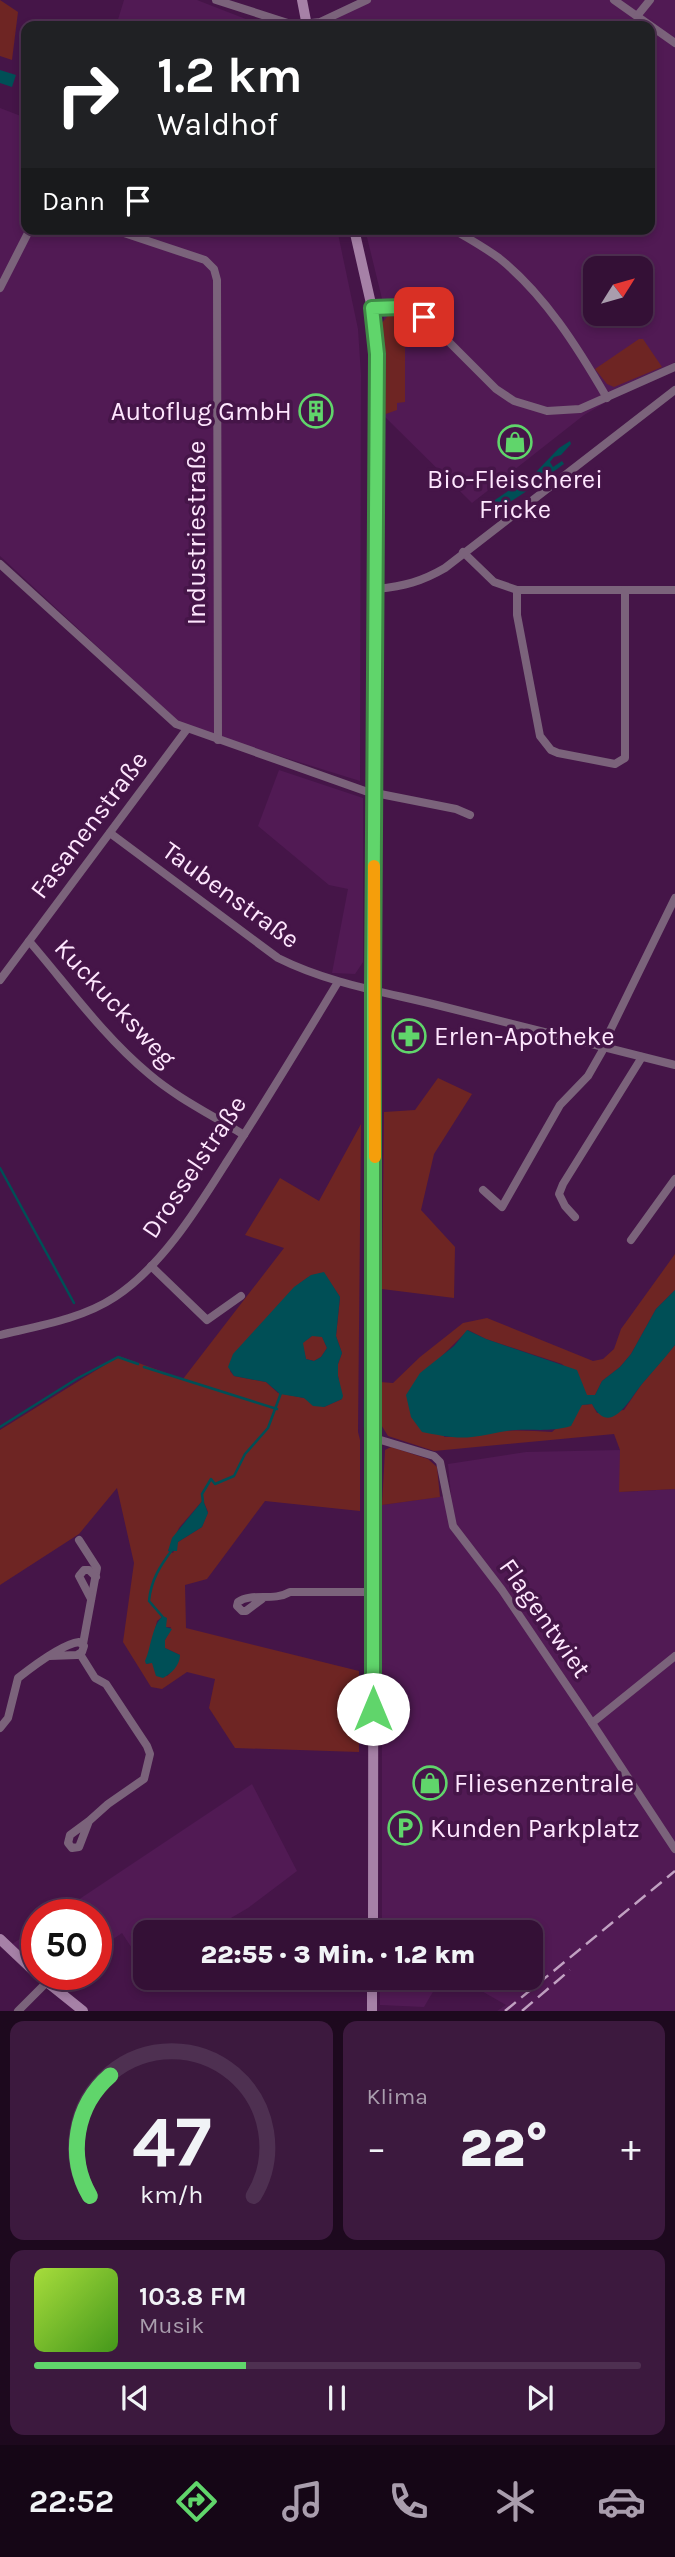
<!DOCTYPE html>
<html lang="de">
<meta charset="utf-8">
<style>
body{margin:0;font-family:Karla,sans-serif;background:#3c193e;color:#f1f3f6;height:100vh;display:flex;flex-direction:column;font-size:26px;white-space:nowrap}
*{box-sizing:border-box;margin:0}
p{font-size:23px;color:#a99dad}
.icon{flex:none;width:38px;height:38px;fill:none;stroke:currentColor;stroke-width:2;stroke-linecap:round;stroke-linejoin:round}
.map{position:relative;height:2011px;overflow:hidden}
.details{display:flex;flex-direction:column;gap:10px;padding:10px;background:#1d091e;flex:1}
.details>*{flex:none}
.banner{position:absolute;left:21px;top:21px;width:634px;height:214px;border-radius:14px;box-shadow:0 4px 10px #0003,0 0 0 2px #4e3051;background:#202124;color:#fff;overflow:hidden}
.needle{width:46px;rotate:53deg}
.controls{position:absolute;left:583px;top:256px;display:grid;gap:14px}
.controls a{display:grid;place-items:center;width:70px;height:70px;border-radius:14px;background:#341036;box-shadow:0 4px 10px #0003,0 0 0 2px #4e3051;font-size:35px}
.speed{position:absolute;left:21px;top:1899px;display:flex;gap:14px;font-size:35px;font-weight:700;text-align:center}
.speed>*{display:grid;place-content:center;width:91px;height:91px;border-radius:50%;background:#341036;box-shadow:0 4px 10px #0003,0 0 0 2px #4e3051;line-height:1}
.speed .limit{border:10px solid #d22;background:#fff;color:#111}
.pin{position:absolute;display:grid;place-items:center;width:60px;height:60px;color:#fff;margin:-30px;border-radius:14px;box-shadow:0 4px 10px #0006}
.me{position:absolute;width:77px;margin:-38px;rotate:0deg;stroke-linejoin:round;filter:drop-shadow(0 0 5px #0008)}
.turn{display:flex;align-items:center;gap:24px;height:147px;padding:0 21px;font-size:32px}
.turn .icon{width:91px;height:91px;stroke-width:2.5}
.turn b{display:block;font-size:49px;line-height:60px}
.then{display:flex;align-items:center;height:66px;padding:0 21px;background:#0003;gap:14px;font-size:26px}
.big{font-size:52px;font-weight:800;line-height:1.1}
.details .widget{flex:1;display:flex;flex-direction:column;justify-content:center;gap:10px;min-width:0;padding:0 24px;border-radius:14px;background:#3c193e}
.details .dial{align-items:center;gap:0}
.dial svg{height:182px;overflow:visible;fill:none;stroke:#4e3051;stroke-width:7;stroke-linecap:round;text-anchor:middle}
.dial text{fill:#f1f3f6;stroke:none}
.song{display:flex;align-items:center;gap:21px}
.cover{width:84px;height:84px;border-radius:10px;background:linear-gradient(135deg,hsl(80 70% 55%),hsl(100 70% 35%))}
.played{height:7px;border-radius:4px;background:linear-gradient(90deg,#60d56b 35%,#4e3051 35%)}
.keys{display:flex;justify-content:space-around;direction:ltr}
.heat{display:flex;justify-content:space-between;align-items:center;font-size:38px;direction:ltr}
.details .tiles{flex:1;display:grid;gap:10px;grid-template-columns:1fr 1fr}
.widget:last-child{grid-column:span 2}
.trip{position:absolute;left:133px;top:1920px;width:410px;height:70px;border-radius:14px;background:#341036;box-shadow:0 4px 10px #0003,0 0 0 2px #4e3051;font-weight:800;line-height:70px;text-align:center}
.tab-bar{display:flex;height:112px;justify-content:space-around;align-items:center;background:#150616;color:#a99dad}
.tab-bar .icon{width:49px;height:49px}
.tab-bar .on{color:#60d56b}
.tab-bar b{font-size:32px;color:#f1f3f6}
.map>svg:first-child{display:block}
.built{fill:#511a54;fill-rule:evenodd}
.green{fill:#6e2523;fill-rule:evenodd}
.water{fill:#004f56;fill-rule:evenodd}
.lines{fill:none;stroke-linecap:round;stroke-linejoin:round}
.stream{stroke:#004f56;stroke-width:2.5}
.street{stroke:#7b637b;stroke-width:8}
.secondary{stroke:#a681a7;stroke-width:10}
.rail{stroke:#c1a1c2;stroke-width:2.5;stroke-dasharray:14 7;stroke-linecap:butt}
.route-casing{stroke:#3e8a46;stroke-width:18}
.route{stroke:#60d56b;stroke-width:12}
.slow{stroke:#f59e0b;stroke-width:12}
.labels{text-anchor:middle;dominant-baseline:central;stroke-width:7;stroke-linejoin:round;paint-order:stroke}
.poi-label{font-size:26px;fill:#fee6fe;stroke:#451548;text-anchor:start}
.street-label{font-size:26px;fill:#fee6fe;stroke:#451548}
</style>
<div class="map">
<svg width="675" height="2011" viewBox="0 0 675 2011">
<rect width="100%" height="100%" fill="#451548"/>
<!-- built -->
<g class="built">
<polygon points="124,0 197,0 264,26 116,26"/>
<path d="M 358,0 L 675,0 L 675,362 L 584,415 L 472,503 L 383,415 L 384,307 L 365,229 L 649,229 L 649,26 L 319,26 L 317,19 ZM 595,268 L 640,268 L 640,313 L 595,313 Z"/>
<polygon points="0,108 26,118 26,229 337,229 358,329 361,375 360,781 183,726 0,556"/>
<polygon points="279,770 363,798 363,962 355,974 332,973 348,889 329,885 258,826"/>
<polygon points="620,1450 620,1492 675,1489 675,2011 497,2011 506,2005 459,1978 530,1978 530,1932 382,1932 382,1505 451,1495 448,1464 526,1452"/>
<polygon points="252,1784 297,1871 248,1908 207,1932 145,1932 145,1968 122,1933 96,1951 96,1914 57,1914"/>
<polygon points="37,1928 37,1966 12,1944"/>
<polygon points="380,1978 441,1978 424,2007 380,2005"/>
</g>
<!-- green -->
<g class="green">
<polygon points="0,0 18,12 12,60 0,56"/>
<polygon points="391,312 399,312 419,320 421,329 427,335 424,338 415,329 405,339 405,402 397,403 397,410 383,415 381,324"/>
<polygon points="639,339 643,339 662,367 614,387 607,384 595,369"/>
<polygon points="438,1078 472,1094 434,1154 421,1210 455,1247 454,1298 382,1289 384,1112 415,1110"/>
<path d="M 361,1124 L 358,1432 L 360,1440 L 360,1511 L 265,1501 L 207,1579 L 185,1585 L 186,1628 L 359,1671 L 359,1752 L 235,1748 L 209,1708 L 215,1679 L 187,1672 L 162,1689 L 151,1687 L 123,1642 L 134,1563 L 117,1488 L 79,1534 L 0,1585 L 0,1430 L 119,1356 L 183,1379 L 284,1248 L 245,1235 L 280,1178 L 319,1201 ZM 324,1273 L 340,1297 L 336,1336 L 342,1353 L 338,1364 L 338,1376 L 342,1399 L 324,1407 L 304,1398 L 278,1393 L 266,1382 L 234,1376 L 230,1371 C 241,1345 254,1333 273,1313 C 289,1297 299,1275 324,1273 ZM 203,1500 L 208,1512 L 202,1527 L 178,1542 L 173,1553 L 168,1551 L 179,1528 ZM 163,1616 L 166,1627 L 171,1627 L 165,1640 L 165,1648 L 180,1655 L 173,1670 L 167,1676 L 152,1662 L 147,1664 L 157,1621 Z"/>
<path d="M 675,1254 L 675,1290 L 656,1309 L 631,1354 L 620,1367 L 602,1381 L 595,1395 L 586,1395 L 583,1391 L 582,1383 L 562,1364 L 486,1339 L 468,1330 L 438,1360 L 444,1437 C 463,1437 478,1435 495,1432 C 514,1429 533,1431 552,1432 L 582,1405 L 592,1404 L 597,1413 L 624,1410 L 641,1385 L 675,1345 L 675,1489 L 619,1492 L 620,1450 L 614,1434 L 434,1451 L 388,1436 L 380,1423 L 380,1382 L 393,1383 L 420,1357 L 463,1323 L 487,1318 L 593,1361 L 603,1359 L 614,1349 L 621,1329 Z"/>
<polygon points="312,1336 322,1336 327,1348 321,1357 314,1361 306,1359 302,1343"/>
<polygon points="391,1447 428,1459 437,1467 440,1497 382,1505 385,1450"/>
</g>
<!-- water -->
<g class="water">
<polygon points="0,70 16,75 12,87 0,83"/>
<path d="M 570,441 L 571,444 L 561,455 L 554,457 L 550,462 L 553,467 L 562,461 L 564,464 C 547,476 501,513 482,514 L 483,508 L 536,472 L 559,448 Z"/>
<path d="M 324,1272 L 340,1297 L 336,1336 L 342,1353 L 338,1364 L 338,1376 L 343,1396 L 342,1399 L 324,1407 L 313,1406 L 304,1398 L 280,1394 L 266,1382 L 234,1376 L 228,1367 L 233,1354 L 294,1287 L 311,1275 ZM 312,1336 L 322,1337 L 327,1348 L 321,1357 L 314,1361 L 306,1359 L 303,1343 Z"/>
<path d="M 675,1290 L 675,1345 C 665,1358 653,1371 642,1384 C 629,1400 610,1438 592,1404 L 582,1405 L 571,1426 C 550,1432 537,1429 516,1430 C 501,1431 486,1436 472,1437 C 455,1439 438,1435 422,1432 L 411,1417 L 406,1395 L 420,1373 L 454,1346 L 467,1330 L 486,1339 L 577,1370 L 587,1395 L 595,1395 L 602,1381 L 620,1367 L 631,1354 L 656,1309 Z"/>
<polygon points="203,1500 208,1513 202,1527 178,1542 177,1551 168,1551 172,1538"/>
<path d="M 163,1616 L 167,1618 L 166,1627 L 172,1629 L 165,1640 L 165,1648 L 180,1655 C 180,1665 172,1673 163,1678 L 156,1676 L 152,1663 L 146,1664 L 145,1661 C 151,1649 152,1624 163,1616 Z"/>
</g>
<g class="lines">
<!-- stream -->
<g class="stream">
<polyline points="0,1168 74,1303"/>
<polyline points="144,1367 277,1409"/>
<polyline points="365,1399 365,1427"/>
<polyline points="0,1427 78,1378 118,1357 138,1364"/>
<polyline points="203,1502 202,1494 211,1479 215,1484 234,1476 245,1454 268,1428 281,1393"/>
<path d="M 162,1616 L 149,1601 C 151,1580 160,1566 172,1550"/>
</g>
<!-- street -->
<g class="street">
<polyline points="216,0 294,25 320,22 367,0"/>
<polyline points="614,0 675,43"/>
<polyline points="637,16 650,0"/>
<polyline points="112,229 205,260 214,269 217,280 218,740"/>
<path d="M 453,229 C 469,239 484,247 499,258 C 545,295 578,348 607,398"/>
<polyline points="0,288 30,229"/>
<polyline points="372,308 402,307 424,317 496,389 514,401 547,411 580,409 675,367"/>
<polyline points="463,552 494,582 517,590 675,590"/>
<polyline points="0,564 176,724 365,791 456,809 470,815"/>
<path d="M 377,589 C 404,586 421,582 445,568 L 675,390"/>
<polyline points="517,590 517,615 540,736 551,750 558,753 615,764 625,758 625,590"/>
<path d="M 110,833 L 278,958 C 330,984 385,992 441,1006 C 519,1025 597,1046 675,1065"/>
<path d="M 29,941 C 67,985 104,1037 149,1074 C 177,1098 212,1115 244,1135"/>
<polyline points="0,980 187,729"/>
<polyline points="483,1190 502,1207 560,1105 588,1076 604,1048 607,1037 675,898"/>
<polyline points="575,1217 565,1206 559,1194 563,1184 642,1057"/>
<polyline points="631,1240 675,1179"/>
<polyline points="151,1266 207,1320 241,1296"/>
<path d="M 0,1335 C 38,1326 82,1319 115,1297 C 162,1266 197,1209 226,1163 C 265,1103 301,1043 338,982"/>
<polyline points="374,1438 434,1456 440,1462 453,1526 502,1590 592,1723 675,1849"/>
<polyline points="79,1540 97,1568 83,1644"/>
<polyline points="91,1599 79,1576 84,1570 89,1570 96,1577"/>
<path d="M 262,1599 L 246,1611 L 242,1611 L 237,1606 L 238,1602 C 252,1592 273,1602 290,1592 L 374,1592"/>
<polyline points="80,1654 95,1678 106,1684 147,1746 150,1754 144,1779 108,1804 89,1821 79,1847 72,1848 68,1843 70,1835 89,1821"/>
<polyline points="592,1723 675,1656"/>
<path d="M 0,1728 L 8,1718 L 18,1678 C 32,1667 62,1644 79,1642 L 84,1646 L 82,1652 L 77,1655 L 50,1656"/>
<polyline points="18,2011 46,1983"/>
</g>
<!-- secondary -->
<g class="secondary">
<polyline points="302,0 307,26"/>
<polyline points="354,229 372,308 377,353 374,991 373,1932"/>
<polyline points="0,1939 37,1974"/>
<polyline points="37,1974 83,2011"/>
<polyline points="372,2011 372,1978"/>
</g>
<!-- rail -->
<g class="rail">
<polyline points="505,2011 675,1871"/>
<polyline points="522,2011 570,1970"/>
</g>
</g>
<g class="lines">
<defs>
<polyline id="route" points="373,1709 373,991 377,354 372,308 402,307 424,317"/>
</defs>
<!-- route casing -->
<use href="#route" class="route-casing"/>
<!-- route -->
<use href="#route" class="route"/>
<!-- slow -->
<polyline class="slow" points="374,866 375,1157"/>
</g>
<!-- icons -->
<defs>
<symbol id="building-ring" viewBox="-11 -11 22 22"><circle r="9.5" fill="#451548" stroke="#60d56b" stroke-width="1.5"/><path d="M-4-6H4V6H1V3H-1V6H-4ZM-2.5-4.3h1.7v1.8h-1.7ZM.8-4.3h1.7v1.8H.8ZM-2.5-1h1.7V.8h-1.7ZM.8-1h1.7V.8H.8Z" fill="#60d56b"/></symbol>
<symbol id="shop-ring" viewBox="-11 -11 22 22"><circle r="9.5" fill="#451548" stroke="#60d56b" stroke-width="1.5"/><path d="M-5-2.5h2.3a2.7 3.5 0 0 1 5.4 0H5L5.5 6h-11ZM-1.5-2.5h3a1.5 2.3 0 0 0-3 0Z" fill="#60d56b"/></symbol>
<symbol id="pharmacy-ring" viewBox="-11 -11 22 22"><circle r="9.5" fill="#451548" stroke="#60d56b" stroke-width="1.5"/><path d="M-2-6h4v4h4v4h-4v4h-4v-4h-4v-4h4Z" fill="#60d56b"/></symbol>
<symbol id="parking-ring" viewBox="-11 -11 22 22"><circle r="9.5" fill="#451548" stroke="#60d56b" stroke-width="1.5"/><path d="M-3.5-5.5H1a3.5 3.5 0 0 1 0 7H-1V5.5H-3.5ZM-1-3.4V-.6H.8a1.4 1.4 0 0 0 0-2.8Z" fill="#60d56b"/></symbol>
</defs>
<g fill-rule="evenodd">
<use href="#building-ring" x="297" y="392" width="38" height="38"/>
<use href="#shop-ring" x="496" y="423" width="38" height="38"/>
<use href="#pharmacy-ring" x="390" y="1017" width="38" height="38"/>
<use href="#shop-ring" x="411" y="1764" width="38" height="38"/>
<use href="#parking-ring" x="386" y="1809" width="38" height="38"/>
</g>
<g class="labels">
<!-- poi labels -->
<g class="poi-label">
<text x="292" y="411" text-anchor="end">Autoflug GmbH</text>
<text x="515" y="479" text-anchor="middle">Bio-Fleischerei<tspan x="515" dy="30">Fricke</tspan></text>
<text x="434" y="1036">Erlen-Apotheke</text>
<text x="454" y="1783">Fliesenzentrale</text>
<text x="430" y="1828">Kunden Parkplatz</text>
</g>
<!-- street labels -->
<g class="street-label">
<text transform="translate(196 533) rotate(-90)">Industriestraße</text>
<text transform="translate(89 825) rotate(-53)">Fasanenstraße</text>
<text transform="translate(231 895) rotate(36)">Taubenstraße</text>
<text transform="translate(115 1003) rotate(47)">Kuckucksweg</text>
<text transform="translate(194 1167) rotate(-56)">Drosselstraße</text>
<text transform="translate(545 1618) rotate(55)">Flagentwiet</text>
</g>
</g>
</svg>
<div class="controls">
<a><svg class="needle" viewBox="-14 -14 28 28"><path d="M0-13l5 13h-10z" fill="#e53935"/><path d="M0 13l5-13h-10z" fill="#a99dad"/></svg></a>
</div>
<div class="speed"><div class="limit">50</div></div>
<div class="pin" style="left:424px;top:317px;background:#d93025"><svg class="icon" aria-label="arrive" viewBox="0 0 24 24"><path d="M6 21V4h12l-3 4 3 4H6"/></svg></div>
<svg class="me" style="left:373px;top:1709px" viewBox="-20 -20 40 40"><circle r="19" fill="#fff"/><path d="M0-13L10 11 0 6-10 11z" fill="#60d56b"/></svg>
<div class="trip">22:55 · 3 Min. · 1.2 km</div>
<div class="banner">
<div class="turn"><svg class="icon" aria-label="right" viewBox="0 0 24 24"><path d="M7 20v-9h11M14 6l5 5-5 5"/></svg><div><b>1.2 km</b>Waldhof</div></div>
<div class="then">Dann<svg class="icon" aria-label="arrive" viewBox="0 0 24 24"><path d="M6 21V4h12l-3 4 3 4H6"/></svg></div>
</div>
</div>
<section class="details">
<div class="tiles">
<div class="widget dial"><svg viewBox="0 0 100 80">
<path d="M14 69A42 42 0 1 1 86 69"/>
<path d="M14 69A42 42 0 0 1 23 16" stroke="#60d56b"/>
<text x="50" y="56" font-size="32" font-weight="700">47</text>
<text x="50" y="72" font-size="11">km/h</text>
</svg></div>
<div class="widget"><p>Klima</p>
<div class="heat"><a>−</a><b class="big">22°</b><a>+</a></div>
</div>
<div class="widget">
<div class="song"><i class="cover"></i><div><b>103.8 FM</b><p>Musik</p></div></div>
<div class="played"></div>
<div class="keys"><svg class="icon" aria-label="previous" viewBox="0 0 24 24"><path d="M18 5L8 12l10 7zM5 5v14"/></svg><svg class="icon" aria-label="pause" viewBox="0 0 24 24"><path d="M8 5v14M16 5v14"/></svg><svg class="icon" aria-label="next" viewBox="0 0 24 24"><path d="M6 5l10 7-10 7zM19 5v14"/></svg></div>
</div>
</div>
</section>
<nav class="tab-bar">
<b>22:52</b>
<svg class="icon on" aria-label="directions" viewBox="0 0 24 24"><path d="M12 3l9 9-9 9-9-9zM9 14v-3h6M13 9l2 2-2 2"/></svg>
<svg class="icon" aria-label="music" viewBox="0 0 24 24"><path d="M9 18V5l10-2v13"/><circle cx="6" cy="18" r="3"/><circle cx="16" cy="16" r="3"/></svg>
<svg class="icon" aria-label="phone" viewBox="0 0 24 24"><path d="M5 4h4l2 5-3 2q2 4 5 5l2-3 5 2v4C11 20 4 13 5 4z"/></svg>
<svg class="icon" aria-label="climate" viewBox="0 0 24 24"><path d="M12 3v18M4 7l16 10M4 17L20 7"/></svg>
<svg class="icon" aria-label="car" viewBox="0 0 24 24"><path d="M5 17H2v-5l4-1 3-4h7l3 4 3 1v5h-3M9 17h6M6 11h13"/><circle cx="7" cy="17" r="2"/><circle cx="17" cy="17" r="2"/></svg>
</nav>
